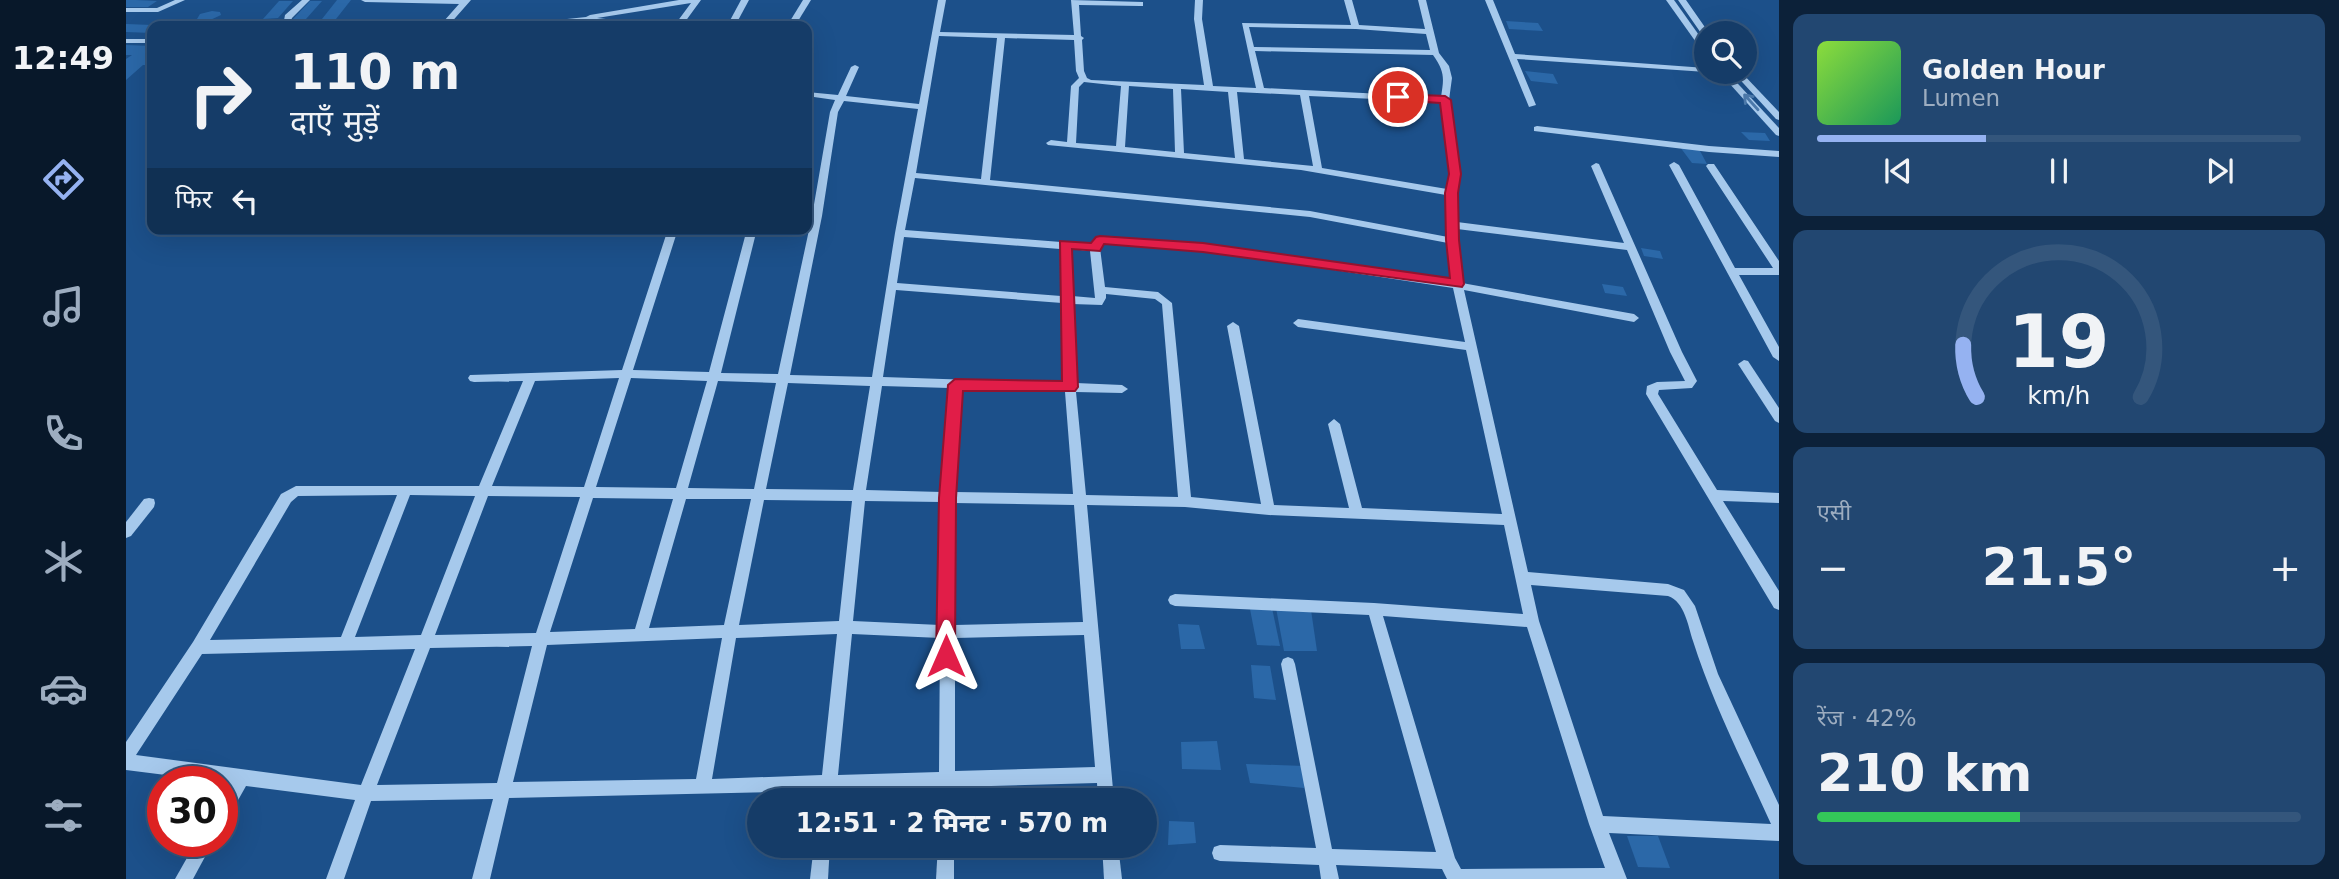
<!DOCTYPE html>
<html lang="hi">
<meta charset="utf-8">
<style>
body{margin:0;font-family:"DejaVu Sans","Noto Sans Devanagari",sans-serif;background:#224771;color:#f1f3f6;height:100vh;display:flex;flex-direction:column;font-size:26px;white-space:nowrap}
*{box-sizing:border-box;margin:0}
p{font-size:23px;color:#9dadc0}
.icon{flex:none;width:38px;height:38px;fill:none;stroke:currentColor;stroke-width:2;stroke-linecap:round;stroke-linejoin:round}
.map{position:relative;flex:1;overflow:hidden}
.side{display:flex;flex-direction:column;gap:14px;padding:14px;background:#0c2139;width:560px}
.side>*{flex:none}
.guide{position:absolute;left:21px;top:21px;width:665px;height:214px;border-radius:14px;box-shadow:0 7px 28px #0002,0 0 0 2px #34567c;background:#153c68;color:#f1f3f6;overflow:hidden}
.fabs{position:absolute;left:1568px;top:21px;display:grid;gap:14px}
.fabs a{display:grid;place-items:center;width:63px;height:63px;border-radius:50%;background:#153c68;box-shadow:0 7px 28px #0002,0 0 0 2px #34567c;font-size:35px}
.speed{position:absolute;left:21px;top:766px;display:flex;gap:14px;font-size:35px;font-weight:700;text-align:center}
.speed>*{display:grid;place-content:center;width:91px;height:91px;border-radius:50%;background:#153c68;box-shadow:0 7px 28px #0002,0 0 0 2px #34567c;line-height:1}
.speed .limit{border:10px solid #d22;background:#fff;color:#111}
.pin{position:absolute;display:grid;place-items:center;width:60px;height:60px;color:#fff;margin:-30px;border:4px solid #fff;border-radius:50%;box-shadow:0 2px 7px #0007}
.me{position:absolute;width:77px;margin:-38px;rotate:0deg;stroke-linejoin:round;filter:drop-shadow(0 0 5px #0008)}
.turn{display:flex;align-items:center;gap:24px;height:147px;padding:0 28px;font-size:32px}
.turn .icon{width:91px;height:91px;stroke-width:2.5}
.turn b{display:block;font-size:49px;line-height:60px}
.then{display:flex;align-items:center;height:66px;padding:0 28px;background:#0003;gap:14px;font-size:26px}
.big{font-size:52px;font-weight:800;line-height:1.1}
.side .card{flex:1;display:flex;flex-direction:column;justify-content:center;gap:10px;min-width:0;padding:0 24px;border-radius:14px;background:#224771}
.side .dial{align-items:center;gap:0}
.dial svg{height:182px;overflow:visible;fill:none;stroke:#34567c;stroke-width:7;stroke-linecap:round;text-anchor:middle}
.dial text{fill:#f1f3f6;stroke:none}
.song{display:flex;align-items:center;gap:21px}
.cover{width:84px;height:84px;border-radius:10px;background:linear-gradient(135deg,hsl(90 70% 55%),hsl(150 70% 35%))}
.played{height:7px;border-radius:4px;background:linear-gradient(90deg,#95b2f1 35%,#34567c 35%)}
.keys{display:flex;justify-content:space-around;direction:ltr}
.heat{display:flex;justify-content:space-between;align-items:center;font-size:38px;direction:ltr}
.charge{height:10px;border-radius:5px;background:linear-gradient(90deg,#34c759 42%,#34567c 0)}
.trip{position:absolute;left:621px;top:788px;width:410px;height:70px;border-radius:35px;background:#153c68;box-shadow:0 7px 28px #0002,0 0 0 2px #34567c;font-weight:800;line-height:70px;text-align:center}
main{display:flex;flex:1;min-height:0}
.tabs{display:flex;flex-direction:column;width:126px;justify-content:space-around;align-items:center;background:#08182a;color:#9dadc0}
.tabs .icon{width:49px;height:49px}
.tabs .current{color:#95b2f1}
.tabs b{font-size:32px;color:#f1f3f6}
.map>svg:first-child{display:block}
.building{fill:#2b68a8}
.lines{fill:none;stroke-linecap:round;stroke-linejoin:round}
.minor{fill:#a6c9ec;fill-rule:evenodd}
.oneway{stroke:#4c7aac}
.route{fill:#e11d48;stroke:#92132f;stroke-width:2}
</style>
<main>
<nav class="tabs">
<b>12:49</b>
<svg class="icon current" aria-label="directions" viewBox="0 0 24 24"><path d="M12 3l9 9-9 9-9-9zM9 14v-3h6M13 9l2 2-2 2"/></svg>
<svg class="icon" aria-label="music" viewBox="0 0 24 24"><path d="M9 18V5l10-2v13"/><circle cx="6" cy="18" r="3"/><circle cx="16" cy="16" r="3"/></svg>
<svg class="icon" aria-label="phone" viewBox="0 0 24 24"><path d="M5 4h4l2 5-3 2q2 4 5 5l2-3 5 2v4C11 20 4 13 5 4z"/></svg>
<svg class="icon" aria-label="climate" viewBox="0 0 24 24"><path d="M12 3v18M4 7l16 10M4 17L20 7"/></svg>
<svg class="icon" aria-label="car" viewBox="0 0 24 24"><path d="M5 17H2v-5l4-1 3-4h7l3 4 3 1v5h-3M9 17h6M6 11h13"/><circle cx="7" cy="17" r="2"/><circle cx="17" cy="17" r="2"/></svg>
<svg class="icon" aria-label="filters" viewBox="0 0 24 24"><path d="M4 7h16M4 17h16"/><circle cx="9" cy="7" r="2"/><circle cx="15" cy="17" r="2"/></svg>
</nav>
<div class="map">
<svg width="1653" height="879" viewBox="0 0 1653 879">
<rect width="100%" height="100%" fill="#1c508a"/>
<!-- building -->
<g class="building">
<polygon points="0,0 10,0 31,1 22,7 0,7"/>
<polygon points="211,0 225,0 210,19 196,19"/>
<polygon points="153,1 167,1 152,18 137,19"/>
<polygon points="184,1 196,1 180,19 167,19"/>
<polygon points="86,11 94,12 95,15 82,21 71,19 74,14"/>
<polygon points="1380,21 1412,23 1417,31 1383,29"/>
<polygon points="0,24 26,25 26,33 0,32"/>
<polygon points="0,45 26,46 26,65 17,65 0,80 0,59 6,55 0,55"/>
<polygon points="1399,71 1427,74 1432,84 1405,81"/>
<polygon points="1615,132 1639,133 1644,141 1623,140"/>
<polygon points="1554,147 1573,149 1581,164 1566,163"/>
<polygon points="1515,248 1534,251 1537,259 1518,256"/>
<polygon points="1476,284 1497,287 1501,296 1479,293"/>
<polygon points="1123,604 1146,608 1154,646 1131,645"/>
<polygon points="1150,608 1185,610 1191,651 1158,651"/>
<polygon points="1052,624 1073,625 1079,649 1055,649"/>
<polygon points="1125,665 1144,666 1150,700 1128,698"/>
<polygon points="1091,741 1095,770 1056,769 1055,742"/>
<polygon points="1120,764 1178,766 1178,788 1124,783"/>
<polygon points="1043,821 1068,822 1070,843 1042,845"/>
<polygon points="1501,836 1532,836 1544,868 1512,867"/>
</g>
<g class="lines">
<!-- minor -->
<g class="minor">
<polygon points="49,0 59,0 32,12 0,12 0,8 31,8"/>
<polygon points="176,0 184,0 166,18 164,23 202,24 206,26 157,26 159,15"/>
<polygon points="235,0 345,0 323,25 281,26 285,24 318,21 333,4 239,2"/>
<path d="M 553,0 L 575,0 L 556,26 L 548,26 L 565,3 L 471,18 L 525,24 L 529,26 C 504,26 479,21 455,21 C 437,22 416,29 399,25 L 403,23 L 460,17 L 464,15 Z"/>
<polygon points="615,0 623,0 609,26 601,26"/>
<polygon points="677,0 685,0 669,26 661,26"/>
<path d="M 812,0 L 820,0 L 814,32 L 948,35 L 945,0 L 1017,2 L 1017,6 L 1014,6 L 953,5 L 955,36 L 958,38 L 956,40 L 958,71 L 961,78 L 965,80 L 1078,85 L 1068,19 L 1069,0 L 1077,0 L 1076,19 L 1087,86 L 1130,88 L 1116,23 L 1225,25 L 1218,0 L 1226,0 L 1233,25 L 1299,29 L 1292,0 L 1300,0 L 1313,53 L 1323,66 L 1326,78 L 1323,100 L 1334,174 L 1330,193 L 1331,222 L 1498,243 L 1465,166 L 1470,163 L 1473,164 L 1556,352 L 1571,381 L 1566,388 L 1533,390 L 1532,394 L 1591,490 L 1653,493 L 1653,503 L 1597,501 L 1653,591 L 1653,610 L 1648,608 L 1520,394 L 1521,386 L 1531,382 L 1559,381 L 1544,352 L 1501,250 L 1331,229 L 1333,269 L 1336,283 L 1508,314 L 1513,318 L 1508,322 L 1338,290 L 1402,572 L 1542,584 L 1558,590 L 1569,606 L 1592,674 L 1653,805 L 1653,841 L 1483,833 L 1501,879 L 1321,879 L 1316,869 L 1210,865 L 1213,879 L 1195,879 L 1193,865 L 1094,861 L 1088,859 L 1086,853 L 1088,847 L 1094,845 L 1190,848 L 1155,664 L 1157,659 L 1162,657 L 1167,659 L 1169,664 L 1206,849 L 1310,852 L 1243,615 L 1049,606 L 1044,604 L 1042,600 L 1044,596 L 1049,594 L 1248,603 L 1397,614 L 1378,525 L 1143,515 L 1059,507 L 961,505 L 988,800 L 972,800 L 971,783 L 829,787 L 829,800 L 813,800 L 813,788 L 710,791 L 709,800 L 693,800 L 694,791 L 383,798 L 364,879 L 346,879 L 367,799 L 245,801 L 218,879 L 200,879 L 229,800 L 120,786 L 102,818 L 96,820 L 96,796 L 103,783 L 0,770 L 0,742 L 67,642 L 155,494 L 170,486 L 353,486 L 397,381 L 348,382 L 344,381 L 342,378 L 344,375 L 496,370 L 542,229 L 552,229 L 507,370 L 583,372 L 621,229 L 631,229 L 595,373 L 652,374 L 686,216 L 704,112 L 709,100 L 681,96 L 681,92 L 712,95 L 725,67 L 729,65 L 733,67 L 720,96 L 793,104 ZM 1123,27 L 1230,29 L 1300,34 L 1304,50 L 1128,47 ZM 813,36 L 871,38 L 855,179 L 790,173 ZM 879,38 L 948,40 L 950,71 L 953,78 L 945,86 L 941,142 L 925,140 L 920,143 L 922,145 L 1175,170 L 1320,195 L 1322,237 L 1184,211 L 864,180 ZM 1129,51 L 1307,55 C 1319,72 1318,78 1315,97 L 1138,88 ZM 958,82 L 995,86 L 990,146 L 950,143 L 953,87 ZM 1003,86 L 1047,89 L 1049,152 L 999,147 ZM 1055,89 L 1102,92 L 1109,158 L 1058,153 ZM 1111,92 L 1174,95 L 1187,166 L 1118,159 ZM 1183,96 L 1315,102 L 1324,174 L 1321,189 L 1196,168 ZM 718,101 L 792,109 L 769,233 L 746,377 L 664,375 L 696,216 L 712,112 ZM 789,178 L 1184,217 L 1322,243 L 1325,281 C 1209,260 1092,246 974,237 L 970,238 L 966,245 L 939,241 L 935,242 L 779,230 ZM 778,237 L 934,249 L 935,296 L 771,283 ZM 977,243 L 1109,255 L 1327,288 L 1339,342 L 1172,319 L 1167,323 L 1172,327 L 1340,350 L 1376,514 L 1236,508 L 1214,424 L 1208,419 L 1202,424 L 1223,508 L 1148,505 L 1113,326 L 1107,322 L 1101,326 L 1135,504 L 1065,497 L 1046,303 L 1032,292 L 979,287 L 974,248 ZM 944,249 L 964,251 L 969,298 L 946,296 ZM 770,290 L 936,303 L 938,383 L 757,377 ZM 980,294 L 1029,299 L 1036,304 L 1052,497 L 960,495 L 950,392 L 996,393 L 1002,389 L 996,385 L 950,383 L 946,304 L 976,305 L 980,298 ZM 493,378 L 458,487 L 366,486 L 409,381 ZM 505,378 L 581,381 L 550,488 L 470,487 ZM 592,381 L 650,383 L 628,489 L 562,488 ZM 662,383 L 744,386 L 727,490 L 640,489 ZM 756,386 L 823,388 L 816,492 L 740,490 ZM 835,388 L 939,392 L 947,494 L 829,492 ZM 271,495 L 215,637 L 84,640 L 165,502 L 172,496 ZM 284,495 L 349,496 L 295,635 L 229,637 ZM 362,496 L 454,497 L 410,633 L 309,635 ZM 467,498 L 547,499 L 509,629 L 424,632 ZM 560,499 L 625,499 L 598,625 L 523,628 ZM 638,500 L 726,501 L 713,621 L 613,625 ZM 739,501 L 816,502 L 814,625 L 727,621 ZM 828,503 L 948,505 L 957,622 L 829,625 ZM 1405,585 L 1542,596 C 1559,602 1562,626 1567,641 C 1587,704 1618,764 1645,824 L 1477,816 L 1413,621 ZM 1257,616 L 1401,627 L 1463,824 L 1479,868 L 1335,869 L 1329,858 ZM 711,634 L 696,775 L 586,779 L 610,638 ZM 726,634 L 814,638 L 813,772 L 712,775 ZM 958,635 L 969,767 L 829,771 L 829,638 ZM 596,638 L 570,779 L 387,782 L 421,645 ZM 406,646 L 371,783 L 251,785 L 304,648 ZM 289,649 L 235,785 L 10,755 L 76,654 Z"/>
<polygon points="1359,0 1367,0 1389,54 1580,68 1580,72 1583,72 1580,72 1391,59 1410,105 1403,107"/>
<polygon points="1540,0 1548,0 1580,45 1580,52 1577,52"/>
<polygon points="1552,0 1560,0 1583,33 1580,33 1580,36 1577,36"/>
<rect x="0" y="39" width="26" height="4"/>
<polygon points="1593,72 1601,72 1653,128 1653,136 1650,135"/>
<polygon points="1607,72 1615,72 1653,112 1653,120 1650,119"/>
<polygon points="1411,126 1583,146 1653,151 1653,157 1583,152 1408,131 1408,127"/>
<polygon points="1548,162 1553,165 1609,268 1647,268 1580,166 1582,164 1588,164 1653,261 1653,275 1613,275 1653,347 1653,361 1647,357 1543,165"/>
<polygon points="1618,360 1622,361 1653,408 1653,423 1649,421 1612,364"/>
<polygon points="23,498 28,499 29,503 28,507 5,536 0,538 0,522 18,499"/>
<polygon points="70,842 87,842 67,879 49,879"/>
<polygon points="688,845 704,845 702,879 684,879"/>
<polygon points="812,845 828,845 828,879 810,879"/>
<polygon points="976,845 992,845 996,879 978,879"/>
</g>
</g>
<!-- one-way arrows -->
<defs><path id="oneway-shaft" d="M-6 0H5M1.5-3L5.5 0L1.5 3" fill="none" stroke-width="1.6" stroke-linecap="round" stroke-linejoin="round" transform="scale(1.75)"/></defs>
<use class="oneway" href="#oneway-shaft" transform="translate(1625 102) rotate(-132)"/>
<!-- route -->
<polygon class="route" points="1272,94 1319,96 1325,100 1335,174 1332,193 1333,240 1338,284 1336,287 1077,252 978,244 974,251 946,249 952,387 949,391 837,391 830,498 829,656 827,663 820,665 813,663 810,656 813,498 822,385 829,379 936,381 934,241 965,243 970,237 974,236 1077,243 1324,278 1320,240 1319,193 1323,174 1314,103 1268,100 1268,95"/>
</svg>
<div class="fabs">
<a><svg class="icon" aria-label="search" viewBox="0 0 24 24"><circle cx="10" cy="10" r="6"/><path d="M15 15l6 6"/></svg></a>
</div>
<div class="speed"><div class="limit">30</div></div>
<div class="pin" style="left:1272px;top:97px;background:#d93025"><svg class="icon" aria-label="arrive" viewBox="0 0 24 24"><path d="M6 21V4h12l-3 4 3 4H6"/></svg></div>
<svg class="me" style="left:820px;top:656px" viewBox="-20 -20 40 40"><path d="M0-17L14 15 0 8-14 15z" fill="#e11d48" stroke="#fff" stroke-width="4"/></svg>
<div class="trip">12:51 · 2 मिनट · 570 m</div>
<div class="guide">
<div class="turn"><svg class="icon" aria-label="right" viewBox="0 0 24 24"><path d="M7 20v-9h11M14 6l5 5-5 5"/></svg><div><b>110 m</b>दाएँ मुड़ें</div></div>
<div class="then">फिर<svg class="icon" aria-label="left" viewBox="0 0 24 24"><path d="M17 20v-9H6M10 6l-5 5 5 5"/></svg></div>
</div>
</div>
<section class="side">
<div class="card">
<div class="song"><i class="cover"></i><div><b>Golden Hour</b><p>Lumen</p></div></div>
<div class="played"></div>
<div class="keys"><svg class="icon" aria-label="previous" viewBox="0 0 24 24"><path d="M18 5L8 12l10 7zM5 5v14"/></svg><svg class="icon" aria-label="pause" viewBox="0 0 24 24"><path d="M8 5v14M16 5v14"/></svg><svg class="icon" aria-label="next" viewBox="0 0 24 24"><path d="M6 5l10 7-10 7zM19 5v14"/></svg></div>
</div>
<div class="card dial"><svg viewBox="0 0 100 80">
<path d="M14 69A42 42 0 1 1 86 69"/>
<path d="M14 69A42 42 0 0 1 8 46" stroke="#95b2f1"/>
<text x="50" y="56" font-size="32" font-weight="700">19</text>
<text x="50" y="72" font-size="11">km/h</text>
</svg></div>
<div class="card"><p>एसी</p>
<div class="heat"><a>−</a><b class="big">21.5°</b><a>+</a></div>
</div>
<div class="card"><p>रेंज · 42%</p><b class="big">210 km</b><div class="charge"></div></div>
</section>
</main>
